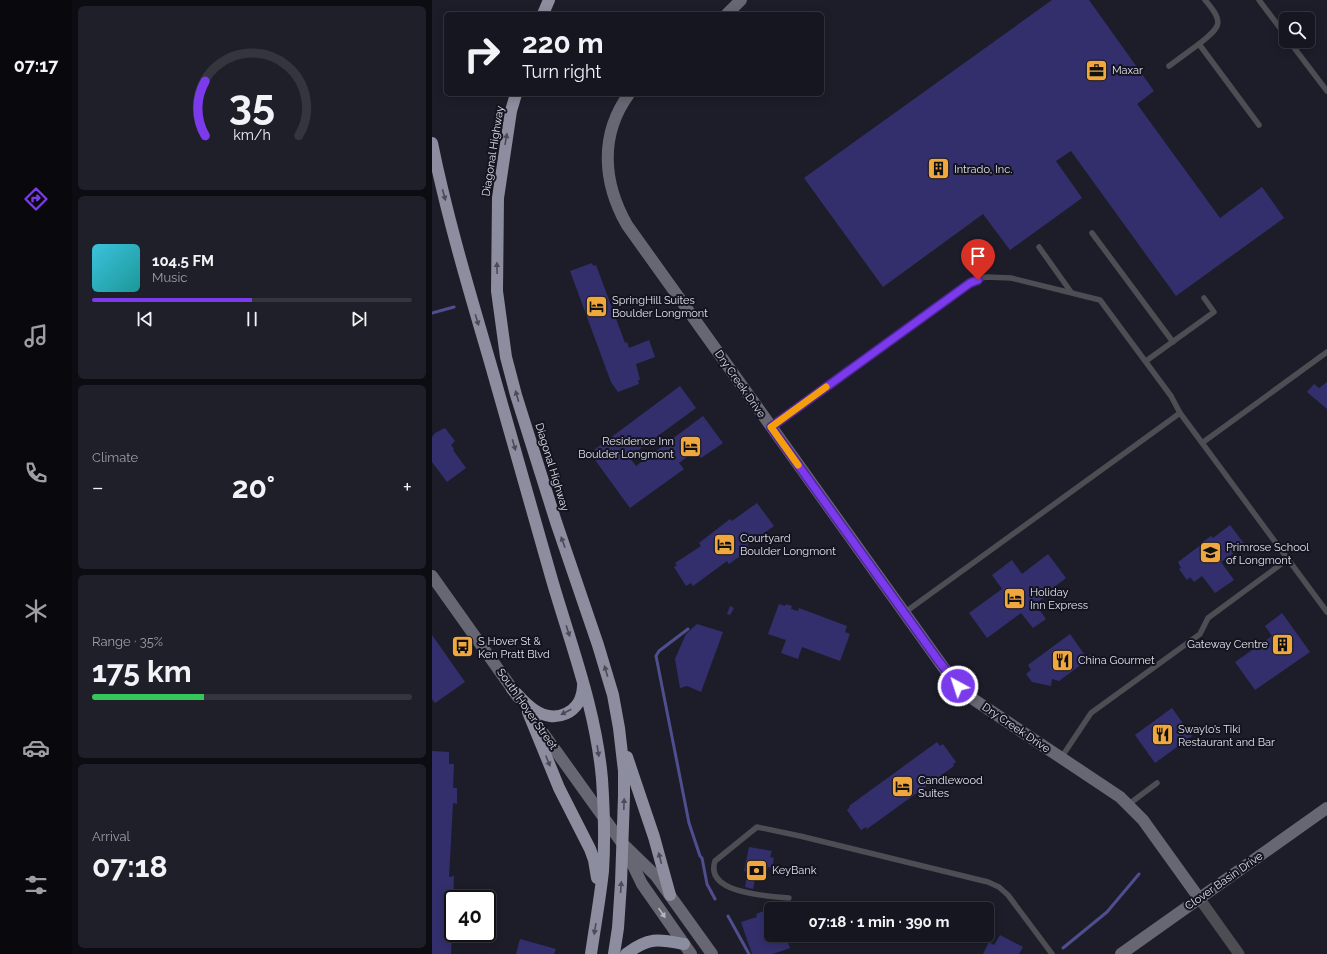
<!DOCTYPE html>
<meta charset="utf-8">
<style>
body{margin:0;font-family:Raleway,sans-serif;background:#1f1f29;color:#f1f3f6;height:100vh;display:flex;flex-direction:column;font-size:15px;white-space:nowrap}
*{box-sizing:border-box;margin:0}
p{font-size:13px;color:#9e9fa5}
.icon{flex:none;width:22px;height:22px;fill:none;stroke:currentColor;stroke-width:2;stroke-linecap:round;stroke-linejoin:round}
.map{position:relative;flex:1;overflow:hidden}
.panel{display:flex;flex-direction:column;gap:6px;padding:6px;background:#0c0c12;width:360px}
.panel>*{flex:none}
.guide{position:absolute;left:12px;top:12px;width:380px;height:84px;border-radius:6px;box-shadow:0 2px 10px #0003,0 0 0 1px #35353e;background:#161620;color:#f1f3f6;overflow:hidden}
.buttons{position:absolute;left:847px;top:12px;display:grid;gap:8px}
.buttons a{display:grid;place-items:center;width:36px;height:36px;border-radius:6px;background:#161620;box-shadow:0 2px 10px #0003,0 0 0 1px #35353e;font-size:20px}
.speed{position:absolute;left:12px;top:890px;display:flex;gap:8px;font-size:20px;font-weight:700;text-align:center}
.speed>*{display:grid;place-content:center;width:52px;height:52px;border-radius:50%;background:#161620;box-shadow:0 2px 10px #0003,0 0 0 1px #35353e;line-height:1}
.speed .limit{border:2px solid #111;border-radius:6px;background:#fff;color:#111}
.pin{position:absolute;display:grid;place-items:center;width:34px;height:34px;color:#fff;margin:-41px -17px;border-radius:50% 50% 50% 0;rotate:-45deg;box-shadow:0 0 4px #0007}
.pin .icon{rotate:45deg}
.me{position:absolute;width:44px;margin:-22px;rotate:320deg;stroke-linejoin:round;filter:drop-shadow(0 0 3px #0008)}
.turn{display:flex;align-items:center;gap:14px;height:84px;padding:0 12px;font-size:18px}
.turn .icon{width:52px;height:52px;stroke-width:2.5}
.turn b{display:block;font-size:28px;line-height:34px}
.big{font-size:30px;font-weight:700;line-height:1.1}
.panel .tile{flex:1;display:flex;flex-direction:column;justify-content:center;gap:6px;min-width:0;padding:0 14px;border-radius:6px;background:#1f1f29}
.panel .dial{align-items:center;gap:0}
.dial svg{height:104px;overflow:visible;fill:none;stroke:#35353e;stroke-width:7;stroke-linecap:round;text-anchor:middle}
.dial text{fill:#f1f3f6;stroke:none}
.song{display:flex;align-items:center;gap:12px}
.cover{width:48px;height:48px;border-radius:6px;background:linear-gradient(135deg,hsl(190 70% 55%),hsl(180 70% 35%))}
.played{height:4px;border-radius:2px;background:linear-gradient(90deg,#7c3aed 50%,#35353e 50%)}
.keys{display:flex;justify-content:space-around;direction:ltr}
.heat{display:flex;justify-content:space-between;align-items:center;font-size:22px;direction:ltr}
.charge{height:6px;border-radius:3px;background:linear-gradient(90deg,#34c759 35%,#35353e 0)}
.trip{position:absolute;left:332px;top:902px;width:230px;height:40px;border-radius:6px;background:#161620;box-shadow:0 2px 10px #0003,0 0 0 1px #35353e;font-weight:700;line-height:40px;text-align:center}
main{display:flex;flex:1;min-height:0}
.tab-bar{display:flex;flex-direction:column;width:72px;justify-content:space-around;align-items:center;background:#09090d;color:#9e9fa5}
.tab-bar .icon{width:28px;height:28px}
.tab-bar .active{color:#7c3aed}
.tab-bar b{font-size:18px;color:#f1f3f6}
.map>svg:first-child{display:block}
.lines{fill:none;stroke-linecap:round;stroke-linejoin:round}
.stream{stroke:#4f4e8e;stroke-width:3}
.building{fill:#332f6c}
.lane{stroke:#4d4d54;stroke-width:5.5}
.street{stroke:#4d4d54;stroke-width:11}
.secondary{stroke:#666772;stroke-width:12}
.highway{stroke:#8c8d9e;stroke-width:12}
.oneway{fill:#4a4a59}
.oneway2{fill:#b5b6bf}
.route-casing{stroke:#51269a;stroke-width:10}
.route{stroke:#7c3aed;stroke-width:7}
.slow{stroke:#f59e0b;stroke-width:7}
.labels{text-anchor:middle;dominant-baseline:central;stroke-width:4;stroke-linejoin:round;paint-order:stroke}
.poi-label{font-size:11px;fill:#dfe0e9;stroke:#141420;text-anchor:start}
.street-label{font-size:11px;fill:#dfe0e9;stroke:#141420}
</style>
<main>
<nav class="tab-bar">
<b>07:17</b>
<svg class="icon active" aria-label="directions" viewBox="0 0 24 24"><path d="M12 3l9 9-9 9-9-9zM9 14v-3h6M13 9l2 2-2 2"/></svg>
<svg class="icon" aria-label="music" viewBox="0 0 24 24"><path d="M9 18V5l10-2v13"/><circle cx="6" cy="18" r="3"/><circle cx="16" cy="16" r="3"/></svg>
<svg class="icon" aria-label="phone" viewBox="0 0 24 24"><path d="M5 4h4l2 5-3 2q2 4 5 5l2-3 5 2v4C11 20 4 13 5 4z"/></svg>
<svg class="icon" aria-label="climate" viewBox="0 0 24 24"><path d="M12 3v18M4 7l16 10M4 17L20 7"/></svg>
<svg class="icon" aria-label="car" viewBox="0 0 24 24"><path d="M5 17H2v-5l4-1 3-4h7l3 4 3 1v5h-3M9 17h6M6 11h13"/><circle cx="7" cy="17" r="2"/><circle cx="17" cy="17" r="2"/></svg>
<svg class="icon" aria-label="filters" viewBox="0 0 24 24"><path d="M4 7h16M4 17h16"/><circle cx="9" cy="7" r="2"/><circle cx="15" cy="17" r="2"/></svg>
</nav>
<section class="panel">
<div class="tile dial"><svg viewBox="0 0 100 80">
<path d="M14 69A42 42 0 1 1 86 69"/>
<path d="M14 69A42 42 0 0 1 14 27" stroke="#7c3aed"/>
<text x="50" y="56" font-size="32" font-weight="700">35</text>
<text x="50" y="72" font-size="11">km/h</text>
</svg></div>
<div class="tile">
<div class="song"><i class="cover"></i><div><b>104.5 FM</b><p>Music</p></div></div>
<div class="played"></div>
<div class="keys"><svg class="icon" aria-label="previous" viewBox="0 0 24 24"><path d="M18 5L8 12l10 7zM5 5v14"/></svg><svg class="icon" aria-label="pause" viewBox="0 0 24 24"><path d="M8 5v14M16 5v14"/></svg><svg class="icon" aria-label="next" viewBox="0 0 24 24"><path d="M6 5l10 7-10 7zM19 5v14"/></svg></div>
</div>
<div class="tile"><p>Climate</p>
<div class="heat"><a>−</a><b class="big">20°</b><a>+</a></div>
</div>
<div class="tile"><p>Range · 35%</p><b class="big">175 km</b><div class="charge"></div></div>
<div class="tile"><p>Arrival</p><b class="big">07:18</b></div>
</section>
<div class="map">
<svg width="895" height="954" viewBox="0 0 895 954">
<rect width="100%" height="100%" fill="#1d1d2a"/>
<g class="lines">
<!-- stream -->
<g class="stream">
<polyline points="0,313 22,307"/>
<polyline points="256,629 227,651 224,656 257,823 268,856 270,858 275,884 283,899"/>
<polyline points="296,916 317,954"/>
<polyline points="631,948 675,912 707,874"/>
</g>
</g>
<!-- building -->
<g class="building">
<polygon points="620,0 657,0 722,91 705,104 788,218 830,187 852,218 744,296 639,151 624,161 650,198 578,250 551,214 451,287 372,178"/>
<polygon points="160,263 161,266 164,265 193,343 195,342 197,348 217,340 223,357 204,364 208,380 206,380 207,384 186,392 179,382 138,271"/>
<polygon points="895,382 895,409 875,392 882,384 887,388"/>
<polygon points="248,386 264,408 197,457 204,466 271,416 291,443 269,458 263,451 247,463 252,469 198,508 158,453"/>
<polygon points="13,428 23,441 19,445 22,449 21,450 34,468 15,482 0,462 0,437 3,433"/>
<polygon points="325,503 342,526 315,545 317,547 307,554 308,556 297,564 295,561 261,586 259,583 254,586 242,567 245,565 243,563 269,546 267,543 289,526 298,519 300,521"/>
<polygon points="798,525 813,545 789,562 802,580 783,593 770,576 762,582 758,577 755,580 747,569 749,568 746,562 770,544 769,543 779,536 781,538"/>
<polygon points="616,554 634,578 617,591 618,593 603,604 614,619 601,628 589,613 555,638 537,613 570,589 560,575 580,560 590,574"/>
<polygon points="347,604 353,606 354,604 360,606 359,609 366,611 367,608 415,626 413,632 418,634 408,661 370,647 366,659 349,653 354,640 336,634"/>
<polygon points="298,606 302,608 298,615 295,614"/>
<polygon points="850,613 878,652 823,690 803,662 840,636 833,626"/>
<polygon points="265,624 291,632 269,692 255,686 248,688 243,659 254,634"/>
<polygon points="638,634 652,654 661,656 659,666 650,664 627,681 620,679 619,686 600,682 594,674 599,670 596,665"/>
<polygon points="0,635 33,682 3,703 0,699"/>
<polygon points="740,708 760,736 723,763 703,735"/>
<polygon points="505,742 508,746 511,744 524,762 521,764 522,766 435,829 434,827 429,830 415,810 418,807 417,806"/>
<polygon points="0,751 17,752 17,764 22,764 21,788 25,788 25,804 21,803 17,877 22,876 19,954 0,954"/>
<polygon points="317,847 340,851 338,857 342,858 340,868 336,867 334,877 324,874 321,889 313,887 316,872 312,871"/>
<polygon points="332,911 334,918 339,917 339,935 353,935 358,948 341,954 320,954 309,922 325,917 324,914"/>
<polygon points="568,935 591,947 587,954 551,954 557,942 562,945"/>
<polygon points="88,939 124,949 122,954 84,954"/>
</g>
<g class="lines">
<!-- lane -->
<g class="lane">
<polyline points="827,0 854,36"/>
<polyline points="857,41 895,91"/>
<path d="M 767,44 C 790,26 792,22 773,0"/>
<polyline points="737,66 767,44 827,125"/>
<polyline points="660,233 741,342"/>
<polyline points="607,247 639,292"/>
<polyline points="714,361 782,312 772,298"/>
<polyline points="339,427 538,283 545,280 554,277 579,278 668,300 739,396 748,413 895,612"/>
<polyline points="770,443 895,352"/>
<polyline points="472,613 748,413"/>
<polyline points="629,758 659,713 768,634 776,618 856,559"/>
<polyline points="697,804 725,783"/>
<path d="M 357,898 C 337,896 272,894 283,861 L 325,827 L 368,836 L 556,882 L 567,887 L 576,895 L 620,954"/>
</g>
<!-- street -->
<polyline class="street" points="767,898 807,954"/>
<!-- secondary -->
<g class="secondary">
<polyline points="295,14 309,0"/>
<path d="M 197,94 C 167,135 171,183 195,225 L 519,678 L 541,699 L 688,797 L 711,820 L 767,898"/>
<polyline points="0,576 86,697"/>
<polyline points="101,719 190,843 224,876 280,954"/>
<polyline points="194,851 210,884 259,954"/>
<polyline points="689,954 895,808"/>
</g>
<!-- highway -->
<g class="highway">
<polyline points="111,14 117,0"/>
<polyline points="84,94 79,111 66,198 65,291 74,357 84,395 124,522 166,645 181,695 187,728 192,771 192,796 189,883 186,928 182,954"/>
<path d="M 0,143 C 15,217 37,290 58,362 C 79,434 99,507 120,580 C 139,645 164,710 170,779 C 172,809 173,841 171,871 C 168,899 163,926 159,954"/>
<path d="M 80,689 C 87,696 93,704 101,709 C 123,725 150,713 151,686"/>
<polyline points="96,712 127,788 158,849 162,860 165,878"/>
<polyline points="195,757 222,837 238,895"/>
<path d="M 194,954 C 217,937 226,939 252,944"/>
</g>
</g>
<!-- one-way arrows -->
<defs><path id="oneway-solid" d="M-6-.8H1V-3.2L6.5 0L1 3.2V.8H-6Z"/></defs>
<g class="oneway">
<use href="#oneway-solid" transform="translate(74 139) rotate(-80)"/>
<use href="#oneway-solid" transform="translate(12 195) rotate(75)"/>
<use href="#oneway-solid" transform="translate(65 268) rotate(-91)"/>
<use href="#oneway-solid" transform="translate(45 320) rotate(73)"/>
<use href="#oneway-solid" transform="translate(85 396) rotate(-106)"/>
<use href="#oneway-solid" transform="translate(82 445) rotate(74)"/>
<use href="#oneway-solid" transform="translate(131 542) rotate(-110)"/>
<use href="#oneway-solid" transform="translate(136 631) rotate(72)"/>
<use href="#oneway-solid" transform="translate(174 671) rotate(-106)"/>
<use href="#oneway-solid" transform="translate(134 712) rotate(153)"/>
<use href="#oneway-solid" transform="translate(166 751) rotate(81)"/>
<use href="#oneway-solid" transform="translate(116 761) rotate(68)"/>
<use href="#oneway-solid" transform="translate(192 804) rotate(-88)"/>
<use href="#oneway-solid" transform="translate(228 858) rotate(-104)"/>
<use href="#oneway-solid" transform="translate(189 887) rotate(-86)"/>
<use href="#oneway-solid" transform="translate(163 929) rotate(99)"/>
</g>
<use class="oneway2" href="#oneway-solid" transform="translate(230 913) rotate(55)"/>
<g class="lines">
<defs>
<polyline id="route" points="526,686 506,660 339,427 538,283 546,280"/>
</defs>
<!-- route casing -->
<use href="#route" class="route-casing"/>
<!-- route -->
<use href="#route" class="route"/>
<!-- slow -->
<polyline class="slow" points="366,465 339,427 394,387"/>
</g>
<!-- icons -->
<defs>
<symbol id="office-square" viewBox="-11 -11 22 22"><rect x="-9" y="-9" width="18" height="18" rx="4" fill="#efa73e" stroke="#141420"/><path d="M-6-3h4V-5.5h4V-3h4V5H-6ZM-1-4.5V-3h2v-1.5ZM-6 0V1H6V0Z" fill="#111"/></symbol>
<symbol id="building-square" viewBox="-11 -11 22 22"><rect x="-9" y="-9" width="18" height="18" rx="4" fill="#efa73e" stroke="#141420"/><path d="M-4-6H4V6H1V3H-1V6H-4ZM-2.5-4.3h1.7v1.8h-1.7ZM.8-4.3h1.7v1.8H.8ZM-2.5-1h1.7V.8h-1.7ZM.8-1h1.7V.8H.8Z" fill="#111"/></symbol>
<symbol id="hotel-square" viewBox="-11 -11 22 22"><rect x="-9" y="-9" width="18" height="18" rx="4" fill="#efa73e" stroke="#141420"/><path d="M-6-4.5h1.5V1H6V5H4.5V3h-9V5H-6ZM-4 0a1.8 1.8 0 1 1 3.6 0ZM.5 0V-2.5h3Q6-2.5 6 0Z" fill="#111"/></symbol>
<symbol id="school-square" viewBox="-11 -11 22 22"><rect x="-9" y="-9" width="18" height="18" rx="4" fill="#efa73e" stroke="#141420"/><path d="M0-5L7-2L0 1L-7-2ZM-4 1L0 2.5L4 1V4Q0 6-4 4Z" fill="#111"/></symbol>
<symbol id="bus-square" viewBox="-11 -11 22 22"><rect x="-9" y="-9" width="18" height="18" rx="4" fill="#efa73e" stroke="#141420"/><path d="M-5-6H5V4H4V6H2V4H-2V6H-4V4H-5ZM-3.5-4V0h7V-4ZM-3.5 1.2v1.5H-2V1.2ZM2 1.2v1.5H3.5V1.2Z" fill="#111"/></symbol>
<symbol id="restaurant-square" viewBox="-11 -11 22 22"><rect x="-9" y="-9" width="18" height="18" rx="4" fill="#efa73e" stroke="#141420"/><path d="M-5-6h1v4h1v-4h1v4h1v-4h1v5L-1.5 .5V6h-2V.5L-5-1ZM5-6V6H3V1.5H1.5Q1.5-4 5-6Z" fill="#111"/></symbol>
<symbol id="bank-square" viewBox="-11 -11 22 22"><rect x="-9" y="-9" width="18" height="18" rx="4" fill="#efa73e" stroke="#141420"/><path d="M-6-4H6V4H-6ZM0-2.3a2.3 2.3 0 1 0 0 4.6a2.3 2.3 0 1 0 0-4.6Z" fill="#111"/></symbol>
</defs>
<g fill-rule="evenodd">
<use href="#office-square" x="652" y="58" width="25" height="25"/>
<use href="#building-square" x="494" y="156" width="25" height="25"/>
<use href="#hotel-square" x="152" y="294" width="25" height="25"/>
<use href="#hotel-square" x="246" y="434" width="25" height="25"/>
<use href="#hotel-square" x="280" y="532" width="25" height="25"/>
<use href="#school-square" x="766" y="540" width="25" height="25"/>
<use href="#hotel-square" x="570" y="586" width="25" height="25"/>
<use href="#building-square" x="838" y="632" width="25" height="25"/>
<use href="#bus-square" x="18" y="634" width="25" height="25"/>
<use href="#restaurant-square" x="618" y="648" width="25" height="25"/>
<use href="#restaurant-square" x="718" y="722" width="25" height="25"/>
<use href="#hotel-square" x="458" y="774" width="25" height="25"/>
<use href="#bank-square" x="312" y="858" width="25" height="25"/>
</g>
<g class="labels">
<!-- poi labels -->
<g class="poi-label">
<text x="680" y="70">Maxar</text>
<text x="522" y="169">Intrado, Inc.</text>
<text x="180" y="300">SpringHill Suites<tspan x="180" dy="13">Boulder Longmont</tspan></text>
<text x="242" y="441" text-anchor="end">Residence Inn<tspan x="242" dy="13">Boulder Longmont</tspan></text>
<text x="308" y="538">Courtyard<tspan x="308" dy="13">Boulder Longmont</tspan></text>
<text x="794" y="547">Primrose School<tspan x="794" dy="13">of Longmont</tspan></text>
<text x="598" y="592">Holiday<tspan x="598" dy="13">Inn Express</tspan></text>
<text x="46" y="641">S Hover St &amp;<tspan x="46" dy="13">Ken Pratt Blvd</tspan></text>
<text x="836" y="644" text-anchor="end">Gateway Centre</text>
<text x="646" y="660">China Gourmet</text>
<text x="746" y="729">Swaylo’s Tiki<tspan x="746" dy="13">Restaurant and Bar</tspan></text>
<text x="486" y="780">Candlewood<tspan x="486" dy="13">Suites</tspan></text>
<text x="340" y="870">KeyBank</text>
</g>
<!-- street labels -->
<g class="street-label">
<text transform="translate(61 151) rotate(-81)">Diagonal Highway</text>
<text transform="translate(308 384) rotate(55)">Dry Creek Drive</text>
<text transform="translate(120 467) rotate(73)">Diagonal Highway</text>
<text transform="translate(95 709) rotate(55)">South Hover Street</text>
<text transform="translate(584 728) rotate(34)">Dry Creek Drive</text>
<text transform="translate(792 881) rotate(-35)">Clover Basin Drive</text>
</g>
</g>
</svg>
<div class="buttons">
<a><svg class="icon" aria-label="search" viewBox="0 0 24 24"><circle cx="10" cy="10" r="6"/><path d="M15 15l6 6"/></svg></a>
</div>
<div class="speed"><div class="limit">40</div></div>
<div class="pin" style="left:546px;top:280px;background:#d93025"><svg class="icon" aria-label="arrive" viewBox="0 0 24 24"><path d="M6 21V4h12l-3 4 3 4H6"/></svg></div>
<svg class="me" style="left:526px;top:686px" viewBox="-20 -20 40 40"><circle r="17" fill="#7c3aed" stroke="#fff" stroke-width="3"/><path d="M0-11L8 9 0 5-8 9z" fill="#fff"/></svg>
<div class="trip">07:18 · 1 min · 390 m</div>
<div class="guide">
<div class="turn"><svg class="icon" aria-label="right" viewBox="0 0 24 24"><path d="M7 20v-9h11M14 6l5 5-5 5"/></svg><div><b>220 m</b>Turn right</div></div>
</div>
</div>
</main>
